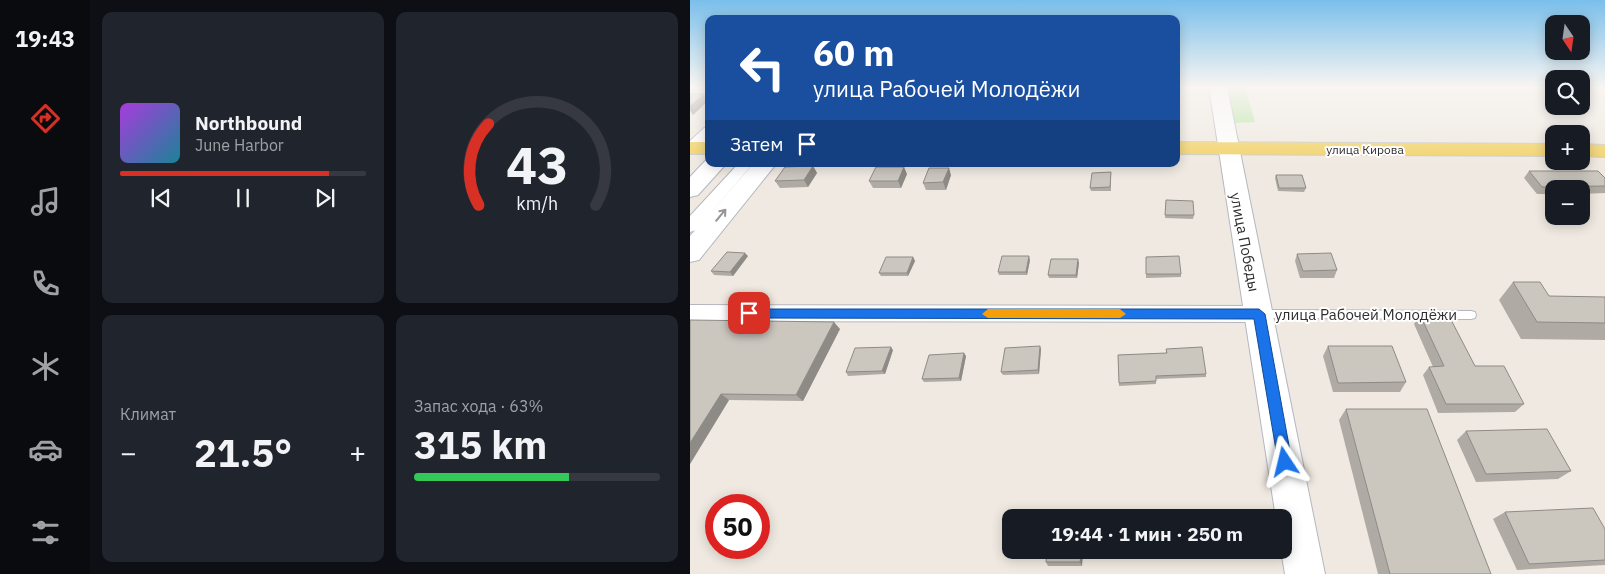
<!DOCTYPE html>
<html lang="ru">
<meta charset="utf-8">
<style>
body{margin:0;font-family:"IBM Plex Sans",sans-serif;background:#20242c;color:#f1f3f6;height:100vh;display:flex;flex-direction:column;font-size:19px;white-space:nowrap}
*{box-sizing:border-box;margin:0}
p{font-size:16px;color:#9ea1a6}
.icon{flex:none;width:28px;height:28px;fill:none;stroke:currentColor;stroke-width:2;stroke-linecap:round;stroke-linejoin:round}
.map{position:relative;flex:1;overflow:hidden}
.sheet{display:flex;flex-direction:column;gap:12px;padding:12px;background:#0d0f14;width:600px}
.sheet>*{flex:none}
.hud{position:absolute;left:15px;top:15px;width:475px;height:152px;border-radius:10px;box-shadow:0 2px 12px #0003;background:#1a4fa0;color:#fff;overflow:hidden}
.needle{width:32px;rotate:167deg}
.tools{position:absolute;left:855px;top:15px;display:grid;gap:10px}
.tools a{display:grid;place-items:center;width:45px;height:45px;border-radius:10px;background:#171b24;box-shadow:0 2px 12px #0003;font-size:25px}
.speed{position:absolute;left:15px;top:494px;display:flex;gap:10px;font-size:25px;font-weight:700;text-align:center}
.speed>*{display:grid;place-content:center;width:65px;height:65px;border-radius:50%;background:#171b24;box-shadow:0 2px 12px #0003;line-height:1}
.speed .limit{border:8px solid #d22;background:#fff;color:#111}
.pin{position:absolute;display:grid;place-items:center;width:42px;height:42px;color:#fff;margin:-21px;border-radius:10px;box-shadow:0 2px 8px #0006}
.me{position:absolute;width:55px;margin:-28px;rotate:350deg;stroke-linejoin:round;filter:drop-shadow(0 0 4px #0008)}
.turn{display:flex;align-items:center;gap:18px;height:105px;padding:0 25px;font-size:22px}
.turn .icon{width:65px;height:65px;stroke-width:2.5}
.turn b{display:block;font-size:35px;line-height:42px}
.then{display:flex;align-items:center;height:48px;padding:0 25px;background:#0003;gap:10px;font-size:19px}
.big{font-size:38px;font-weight:700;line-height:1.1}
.sheet .widget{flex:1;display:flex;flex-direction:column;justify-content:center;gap:8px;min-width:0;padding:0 18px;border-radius:10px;background:#20242c}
.sheet .dial{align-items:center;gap:0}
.dial svg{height:130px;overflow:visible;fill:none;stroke:#363941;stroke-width:7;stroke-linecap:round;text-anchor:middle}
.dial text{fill:#f1f3f6;stroke:none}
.song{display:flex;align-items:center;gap:15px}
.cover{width:60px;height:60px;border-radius:8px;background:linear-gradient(135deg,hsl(280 70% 55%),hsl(190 70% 35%))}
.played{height:5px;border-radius:2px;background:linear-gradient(90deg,#d93025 85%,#363941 85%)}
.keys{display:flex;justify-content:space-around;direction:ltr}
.heat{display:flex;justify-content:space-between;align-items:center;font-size:28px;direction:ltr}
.charge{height:8px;border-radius:4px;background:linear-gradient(90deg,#34c759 63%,#363941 0)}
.sheet .tiles{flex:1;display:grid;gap:12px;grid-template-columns:repeat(2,1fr)}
.trip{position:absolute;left:312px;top:509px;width:290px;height:50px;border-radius:10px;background:#171b24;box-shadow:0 2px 12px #0003;font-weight:700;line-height:50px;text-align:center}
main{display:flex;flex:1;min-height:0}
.dock{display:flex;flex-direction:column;width:90px;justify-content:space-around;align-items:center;background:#090b0e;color:#9ea1a6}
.dock .icon{width:35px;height:35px}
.dock .on{color:#d93025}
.dock b{font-size:22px;color:#f1f3f6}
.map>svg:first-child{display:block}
.green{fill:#b6e59e}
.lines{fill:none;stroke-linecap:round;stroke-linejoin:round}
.lane-casing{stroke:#b4b7c1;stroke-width:2}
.street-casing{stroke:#b4b7c1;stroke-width:2}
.secondary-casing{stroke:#b4b7c1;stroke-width:2}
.primary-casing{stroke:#c9c9c9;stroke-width:2}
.lane{fill:#fff;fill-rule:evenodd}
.street{fill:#fff;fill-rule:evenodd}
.secondary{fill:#fff;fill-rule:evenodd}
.primary{fill:#f2d163;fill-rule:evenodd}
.wall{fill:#afaba4}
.shaded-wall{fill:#8e8b86}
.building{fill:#cbc7bf;stroke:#8e8b86}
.oneway{stroke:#969696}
.route{fill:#1a73e8;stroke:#114b97}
.slow{fill:#f59e0b}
.labels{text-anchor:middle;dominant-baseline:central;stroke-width:4;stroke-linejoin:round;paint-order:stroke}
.far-street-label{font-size:12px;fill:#2e2e2e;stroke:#fff}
.street-label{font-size:15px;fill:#2e2e2e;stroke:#fff}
</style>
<main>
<nav class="dock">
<b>19:43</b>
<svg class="icon on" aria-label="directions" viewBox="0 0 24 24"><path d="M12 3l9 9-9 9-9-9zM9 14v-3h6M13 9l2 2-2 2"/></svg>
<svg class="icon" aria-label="music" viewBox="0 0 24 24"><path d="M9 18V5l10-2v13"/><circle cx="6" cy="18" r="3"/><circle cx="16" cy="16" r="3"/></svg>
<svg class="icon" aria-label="phone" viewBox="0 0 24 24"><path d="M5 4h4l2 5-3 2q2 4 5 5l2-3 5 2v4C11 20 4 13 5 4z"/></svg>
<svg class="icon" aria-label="climate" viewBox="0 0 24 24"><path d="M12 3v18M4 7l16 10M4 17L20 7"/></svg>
<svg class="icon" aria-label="car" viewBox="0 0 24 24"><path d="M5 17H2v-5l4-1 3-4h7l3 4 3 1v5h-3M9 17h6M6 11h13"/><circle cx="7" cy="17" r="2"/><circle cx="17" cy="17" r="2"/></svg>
<svg class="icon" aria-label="filters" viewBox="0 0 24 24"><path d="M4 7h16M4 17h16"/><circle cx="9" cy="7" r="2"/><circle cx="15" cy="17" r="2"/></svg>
</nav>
<section class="sheet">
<div class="tiles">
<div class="widget">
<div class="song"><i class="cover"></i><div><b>Northbound</b><p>June Harbor</p></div></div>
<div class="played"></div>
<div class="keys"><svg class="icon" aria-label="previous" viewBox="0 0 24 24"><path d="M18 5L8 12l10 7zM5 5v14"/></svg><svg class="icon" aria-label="pause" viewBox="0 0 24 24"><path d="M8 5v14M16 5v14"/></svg><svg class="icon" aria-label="next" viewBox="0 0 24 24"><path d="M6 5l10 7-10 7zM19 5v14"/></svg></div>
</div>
<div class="widget dial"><svg viewBox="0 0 100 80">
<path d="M14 69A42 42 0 1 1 86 69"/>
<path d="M14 69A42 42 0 0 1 20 19" stroke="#d93025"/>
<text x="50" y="56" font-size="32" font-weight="700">43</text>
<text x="50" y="72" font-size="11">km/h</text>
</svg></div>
<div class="widget"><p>Климат</p>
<div class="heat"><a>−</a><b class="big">21.5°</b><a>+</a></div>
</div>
<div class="widget"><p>Запас хода · 63%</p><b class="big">315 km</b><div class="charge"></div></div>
</div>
</section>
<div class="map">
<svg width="915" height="574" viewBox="0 0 915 574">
<rect width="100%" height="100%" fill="#efe9e1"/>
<!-- green -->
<polygon class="green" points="536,87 555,87 565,122 545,123"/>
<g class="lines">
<defs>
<polygon id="lane" points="570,310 781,311 785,312 786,315 785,318 781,319 570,318 566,317 565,314 566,311"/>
<g id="street">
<polygon points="19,127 19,139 5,151 0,152 0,141 14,128"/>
<polygon points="48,164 60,164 61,166 6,230 0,232 0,216"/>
<polygon points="0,305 569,306 576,309 579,314 576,319 569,322 0,321"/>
</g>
<g id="secondary">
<polygon points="519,87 537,87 635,574 595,574 591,550 594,550 594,518 586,518"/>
<polygon points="17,159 19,164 36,164 8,195 0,197 0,177"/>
<polygon points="63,164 86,164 9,260 0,262 0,236"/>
</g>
<g id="primary">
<rect x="0" y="142" width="19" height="12"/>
<polygon points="486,142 864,144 864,156 486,154"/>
<polygon points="891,144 915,145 915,157 891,156"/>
</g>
</defs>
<!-- lane casing -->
<use href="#lane" class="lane-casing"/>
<!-- street casing -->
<use href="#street" class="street-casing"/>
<!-- secondary casing -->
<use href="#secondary" class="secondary-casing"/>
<!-- primary casing -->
<use href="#primary" class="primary-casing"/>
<!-- lane -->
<use href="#lane" class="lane"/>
<!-- street -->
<use href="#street" class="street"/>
<!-- secondary -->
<use href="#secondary" class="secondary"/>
<!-- primary -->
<use href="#primary" class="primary"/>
</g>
<!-- wall -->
<g class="wall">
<polygon points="123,166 127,173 118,187 90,188 85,181"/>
<polygon points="839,171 915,178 915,193 891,194 891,189 864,189 864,194 847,194 834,178"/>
<polygon points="421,172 421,191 401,191 400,188"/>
<polygon points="217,174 211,188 183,188 179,181"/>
<polygon points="261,175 256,190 236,190 233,183"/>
<polygon points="586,175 616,188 614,192 588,191 585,178"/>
<polygon points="476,200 504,215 503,219 475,218"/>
<polygon points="607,254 647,270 644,278 610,278 605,261"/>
<polygon points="58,256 43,276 24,275 21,271"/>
<polygon points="223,257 225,261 218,276 191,276 189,273"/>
<polygon points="456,257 491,274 491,277 456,278"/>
<polygon points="340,260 337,275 309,275 308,272"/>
<polygon points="389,263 387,278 359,278 358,275"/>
<polygon points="823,282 859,296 915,297 915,340 831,339 809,300"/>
<polygon points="730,315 785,366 834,404 825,412 748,413 733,375 739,367 743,367 724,324"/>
<polygon points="0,320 150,329 113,401 39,400 0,464"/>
<polygon points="638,346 716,382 710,392 643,392 633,356"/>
<polygon points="351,349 349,374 313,375 311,372"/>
<polygon points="476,349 516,374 516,377 466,379 466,384 429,386 428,355 476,353"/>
<polygon points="203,350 195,374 158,376 156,372"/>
<polygon points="276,356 271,381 234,382 232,379"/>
<polygon points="656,409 801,574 688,574 649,420"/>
<polygon points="776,431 881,471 868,479 786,482 767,440"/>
<polygon points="815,512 915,529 915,565 827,570 803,519"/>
<polygon points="357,550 393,550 392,566 358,566 356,562"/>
</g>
<!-- shaded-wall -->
<g class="shaded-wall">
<polygon points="14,94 18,101 3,115 0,110 0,106"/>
<polygon points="123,166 127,173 118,187 114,180"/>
<polygon points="214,167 217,174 211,188 208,181"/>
<polygon points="259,168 261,175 256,190 253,182"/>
<polygon points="55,253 58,256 43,276 40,272"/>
<polygon points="339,256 340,260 337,275 336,272"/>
<polygon points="223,257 225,261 218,276 217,273"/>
<polygon points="388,259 389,263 387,278 386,275"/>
<polygon points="144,322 150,329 113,401 106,395"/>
<polygon points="350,346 351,349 349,374 348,370"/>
<polygon points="201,347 203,350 195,374 192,371"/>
<polygon points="274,353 276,356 271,381 269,378"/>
<polygon points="31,394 39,400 0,464 0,443"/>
<polygon points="392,550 393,550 392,566 390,562"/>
</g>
<!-- building -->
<g class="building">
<polygon points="0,94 14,94 0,106"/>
<polygon points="123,166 114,180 85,181 95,167"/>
<polygon points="186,167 214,167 208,181 179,181"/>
<polygon points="239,168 259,168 253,182 233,183"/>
<polygon points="839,171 908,171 915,178 915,186 852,187"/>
<polygon points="421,172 420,187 400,188 402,173"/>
<polygon points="586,175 612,175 616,188 589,188"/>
<polygon points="476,200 503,201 504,215 475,215"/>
<polygon points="37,252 55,253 40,272 21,271"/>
<polygon points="641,253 647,270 613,271 607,254"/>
<polygon points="312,256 339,256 336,272 308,272"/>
<polygon points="489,256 491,274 456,274 456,257"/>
<polygon points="196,257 223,257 217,273 189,273"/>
<polygon points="361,259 388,259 386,275 358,275"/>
<polygon points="823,282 850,282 859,296 915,297 915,323 847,322"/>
<polygon points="758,314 785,366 814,366 834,404 756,404 739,367 754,366 730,315"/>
<polygon points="0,320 144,322 106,395 31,394 0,443"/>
<polygon points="350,346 348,370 311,372 315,348"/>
<polygon points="638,346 702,346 716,382 648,383"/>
<polygon points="201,347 192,371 156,372 165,348"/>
<polygon points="512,347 516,374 466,376 466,381 429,383 428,355 477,353 476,349"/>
<polygon points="274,353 269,378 232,379 239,355"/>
<polygon points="656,409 737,409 801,574 700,574"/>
<polygon points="857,429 881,471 796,474 776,431"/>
<polygon points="903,508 915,529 915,560 839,564 815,512"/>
<polygon points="362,515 395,515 394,518 362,518"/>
<polygon points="357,550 392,550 390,562 356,562"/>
</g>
<!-- one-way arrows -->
<defs><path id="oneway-shaft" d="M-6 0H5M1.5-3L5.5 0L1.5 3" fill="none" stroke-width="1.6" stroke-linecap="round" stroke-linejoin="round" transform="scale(1.25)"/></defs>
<use class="oneway" href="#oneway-shaft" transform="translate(31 215) rotate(-50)"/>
<!-- sky -->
<linearGradient id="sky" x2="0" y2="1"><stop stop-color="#7abfeb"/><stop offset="0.52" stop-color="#f8f5f2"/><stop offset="1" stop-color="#f8f5f2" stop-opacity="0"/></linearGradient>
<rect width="915" height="167" fill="url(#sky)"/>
<!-- route -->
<polygon class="route" points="59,309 569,309 575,314 602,462 600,468 595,470 590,468 588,462 564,319 59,318 53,313"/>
<!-- slow -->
<polygon class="slow" points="298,309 430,309 436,314 430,318 298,318 292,314"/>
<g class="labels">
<!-- far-street labels -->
<g class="far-street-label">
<text x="675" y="149">улица Кирова</text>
</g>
<!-- street labels -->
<g class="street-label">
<text transform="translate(555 242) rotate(79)">улица Победы</text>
<text x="676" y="314">улица Рабочей Молодёжи</text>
</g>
</g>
</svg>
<div class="tools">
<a><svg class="needle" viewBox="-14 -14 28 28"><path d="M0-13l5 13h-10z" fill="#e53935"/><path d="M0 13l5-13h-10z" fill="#9ea1a6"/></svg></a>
<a><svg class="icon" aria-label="search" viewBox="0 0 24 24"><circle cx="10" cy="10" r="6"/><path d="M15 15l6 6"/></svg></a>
<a>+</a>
<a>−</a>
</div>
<div class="speed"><div class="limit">50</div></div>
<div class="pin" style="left:59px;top:313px;background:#d93025"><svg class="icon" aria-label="arrive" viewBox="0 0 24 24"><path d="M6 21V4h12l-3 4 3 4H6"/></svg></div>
<svg class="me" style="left:595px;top:462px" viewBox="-20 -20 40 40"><path d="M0-17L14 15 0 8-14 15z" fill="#1a73e8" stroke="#fff" stroke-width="4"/></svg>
<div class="trip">19:44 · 1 мин · 250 m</div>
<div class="hud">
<div class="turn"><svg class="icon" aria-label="left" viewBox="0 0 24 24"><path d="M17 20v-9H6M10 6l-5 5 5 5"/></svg><div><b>60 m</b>улица Рабочей Молодёжи</div></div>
<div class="then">Затем<svg class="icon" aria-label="arrive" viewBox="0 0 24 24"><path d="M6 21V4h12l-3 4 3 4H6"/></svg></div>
</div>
</div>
</main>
